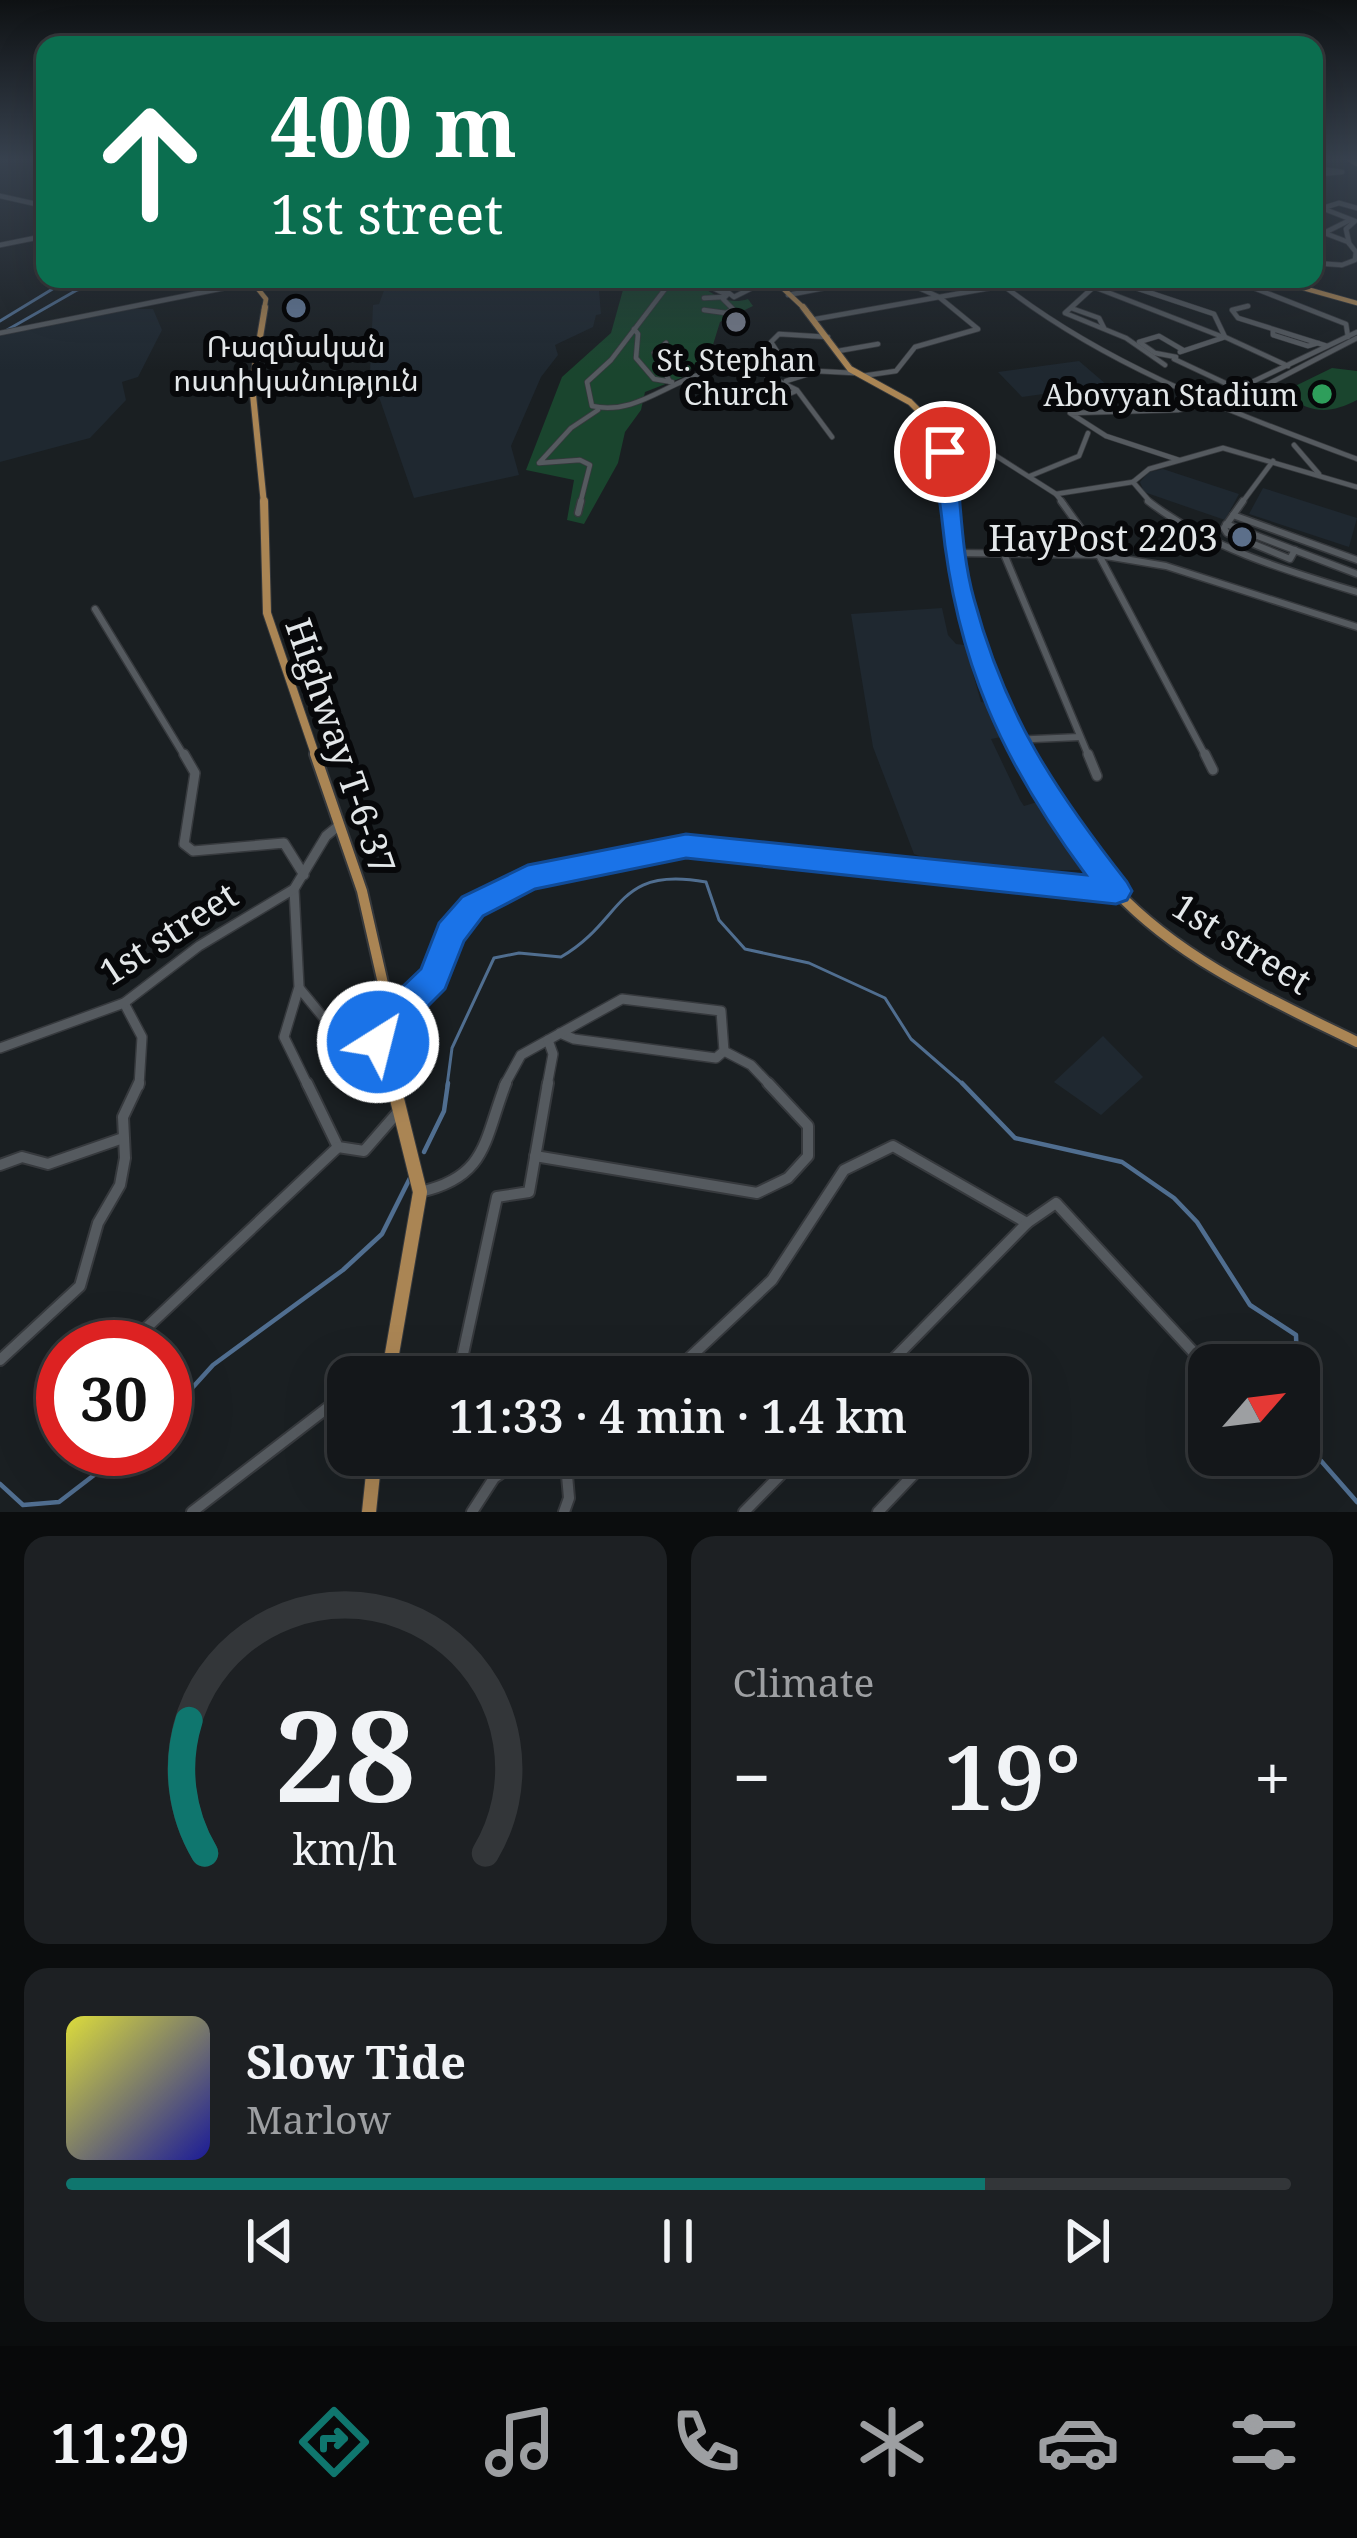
<!DOCTYPE html>
<meta charset="utf-8">
<style>
body{margin:0;font-family:"Noto Serif","Noto Sans Armenian",serif;background:#1d2023;color:#f1f3f6;height:100vh;display:flex;flex-direction:column;font-size:45px;white-space:nowrap}
*{box-sizing:border-box;margin:0}
p{font-size:39px;color:#9d9fa2}
.icon{flex:none;width:66px;height:66px;fill:none;stroke:currentColor;stroke-width:2;stroke-linecap:round;stroke-linejoin:round}
.map{position:relative;height:1512px;overflow:hidden}
.panel{display:flex;flex-direction:column;gap:24px;padding:24px;background:#0b0d0e;flex:1}
.panel>*{flex:none}
.guide{position:absolute;left:36px;top:36px;width:1287px;height:252px;border-radius:24px;box-shadow:0 12px 48px #0002,0 0 0 3px #333639;background:#0b6e4f;color:#fff;overflow:hidden}
.needle{width:78px;rotate:62deg}
.controls{position:absolute;left:1188px;top:1344px;display:grid;gap:24px}
.controls a{display:grid;place-items:center;width:132px;height:132px;border-radius:24px;background:#14171a;box-shadow:0 12px 48px #0002,0 0 0 3px #333639;font-size:60px}
.speed{position:absolute;left:36px;top:1320px;display:flex;gap:24px;font-size:60px;font-weight:700;text-align:center}
.speed>*{display:grid;place-content:center;width:156px;height:156px;border-radius:50%;background:#14171a;box-shadow:0 12px 48px #0002,0 0 0 3px #333639;line-height:1}
.speed .limit{border:18px solid #d22;background:#fff;color:#111}
.pin{position:absolute;display:grid;place-items:center;width:102px;height:102px;color:#fff;margin:-51px;border:6px solid #fff;border-radius:50%;box-shadow:0 3px 12px #0007}
.me{position:absolute;width:132px;margin:-66px;rotate:36deg;stroke-linejoin:round;filter:drop-shadow(0 0 9px #0008)}
.turn{display:flex;align-items:center;gap:42px;height:252px;padding:0 36px;font-size:54px}
.turn .icon{width:156px;height:156px;stroke-width:2.5}
.turn b{display:block;font-size:84px;line-height:102px}
.big{font-size:90px;font-weight:600;line-height:1.1}
.panel .tile{flex:1;display:flex;flex-direction:column;justify-content:center;gap:18px;min-width:0;padding:0 42px;border-radius:24px;background:#1d2023}
.panel .dial{align-items:center;gap:0}
.dial svg{height:312px;overflow:visible;fill:none;stroke:#333639;stroke-width:7;stroke-linecap:round;text-anchor:middle}
.dial text{fill:#f1f3f6;stroke:none}
.song{display:flex;align-items:center;gap:36px}
.cover{width:144px;height:144px;border-radius:18px;background:linear-gradient(135deg,hsl(60 70% 55%),hsl(240 70% 35%))}
.played{height:12px;border-radius:6px;background:linear-gradient(90deg,#0f766e 75%,#333639 75%)}
.keys{display:flex;justify-content:space-around;direction:ltr}
.heat{display:flex;justify-content:space-between;align-items:center;font-size:66px;direction:ltr}
.panel .tiles{flex:1;display:grid;gap:24px;grid-template-columns:1fr 1fr}
.tile:last-child{grid-column:span 2}
.trip{position:absolute;left:327px;top:1356px;width:702px;height:120px;border-radius:24px;background:#14171a;box-shadow:0 12px 48px #0002,0 0 0 3px #333639;font-weight:600;line-height:120px;text-align:center}
.tab-bar{display:flex;height:192px;justify-content:space-around;align-items:center;background:#08090a;color:#9d9fa2}
.tab-bar .icon{width:84px;height:84px}
.tab-bar .on{color:#0f766e}
.tab-bar b{font-size:54px;color:#f1f3f6}
.map>svg:first-child{display:block}
.built{fill:#1f2830}
.green{fill:#1a452e}
.lines{fill:none;stroke-linecap:round;stroke-linejoin:round}
.stream-far1{stroke:#506e90;stroke-width:3}
.stream{stroke:#506e90;stroke-width:4.5}
.minor-far3-casing{stroke:#36393d;stroke-width:6}
.minor-far2-casing{stroke:#36393d;stroke-width:9}
.minor-far1-casing{stroke:#36393d;stroke-width:12}
.minor-casing{stroke:#36393d;stroke-width:14}
.major-far4-casing{stroke:#36393d;stroke-width:6}
.major-far3-casing{stroke:#36393d;stroke-width:8}
.major-far2-casing{stroke:#36393d;stroke-width:10}
.major-far1-casing{stroke:#36393d;stroke-width:14}
.major-casing{stroke:#36393d;stroke-width:16}
.minor-far3{stroke:#555a5f;stroke-width:4.5}
.minor-far2{stroke:#555a5f;stroke-width:6}
.minor-far1{stroke:#555a5f;stroke-width:9}
.minor{stroke:#555a5f;stroke-width:10}
.major-far4{stroke:#aa8554;stroke-width:4.5}
.major-far3{stroke:#aa8554;stroke-width:6}
.major-far2{stroke:#aa8554;stroke-width:8}
.major-far1{stroke:#aa8554;stroke-width:10}
.major{stroke:#aa8554;stroke-width:14}
.route{fill:#1a73e8;stroke:#114b97;stroke-width:3}
.service-dot{fill:#5c6f8a;stroke:#07080a;stroke-width:4.5}
.worship-dot{fill:#6b7280;stroke:#07080a;stroke-width:4.5}
.leisure-dot{fill:#2e9e5b;stroke:#07080a;stroke-width:4.5}
.labels{text-anchor:middle;dominant-baseline:central;stroke-width:12;stroke-linejoin:round;paint-order:stroke}
.far-poi-label{font-size:30px;fill:#e3e7e9;stroke:#07080a}
.poi-label{font-size:36px;fill:#e3e7e9;stroke:#07080a;text-anchor:end}
.street-label{font-size:36px;fill:#e3e7e9;stroke:#07080a}
</style>
<div class="map">
<svg width="1357" height="1512" viewBox="0 0 1357 1512">
<rect width="100%" height="100%" fill="#1a1f22"/>
<!-- built -->
<g class="built">
<polygon points="469,279 598,279 601,314 596,315 593,327 555,345 558,355 541,377 511,446 519,475 414,498 370,371 373,305 379,304 386,285"/>
<polygon points="127,309 153,309 162,330 138,377 122,382 126,400 90,438 0,462 0,335"/>
<polygon points="1079,361 1107,385 1022,397 998,372"/>
<polygon points="1163,469 1239,494 1225,520 1144,492 1140,482 1149,472"/>
<polygon points="1263,488 1357,518 1349,547 1249,514"/>
<polygon points="942,608 948,635 956,644 965,645 981,702 991,703 1001,737 991,739 1020,800 1024,806 1037,802 1087,866 1083,870 960,871 914,854 873,747 851,614"/>
<polygon points="1103,1036 1143,1077 1101,1115 1054,1082"/>
</g>
<!-- green -->
<g class="green">
<path d="M 626,279 C 644,279 669,274 685,279 C 707,285 721,308 748,299 L 753,306 L 720,322 L 712,348 L 681,378 L 645,392 L 641,410 L 625,432 L 618,463 L 584,524 L 567,520 L 574,480 L 526,470 L 562,377 L 611,333 Z"/>
<path d="M 1332,368 L 1357,371 L 1357,400 C 1332,413 1314,414 1289,398 L 1287,390 Z"/>
</g>
<g class="lines">
<!-- stream-far1 -->
<g class="stream-far1">
<polyline points="0,321 69,279"/>
<polyline points="7,330 77,290 107,279"/>
<path d="M 447,1086 L 452,1048 L 494,958 L 519,953 L 561,957 C 625,920 614,865 706,882 L 719,920 L 745,949 L 809,963 L 885,998 L 911,1039 L 965,1086"/>
</g>
<!-- stream -->
<g class="stream">
<polyline points="962,1083 1015,1138 1122,1162 1174,1198 1197,1222 1250,1305 1296,1335 1297,1365"/>
<polyline points="424,1152 444,1111 448,1083"/>
<polyline points="1299,1386 1315,1454 1357,1502"/>
<polyline points="165,1418 213,1365 343,1270 382,1234 410,1178"/>
<polyline points="0,1484 23,1505 59,1502 128,1449"/>
</g>
<defs>
<g id="minor-far3">
<polyline points="1314,168 1342,172 1319,174 1314,189"/>
<polyline points="0,196 45,206"/>
<polyline points="1314,205 1355,221 1346,229 1349,243"/>
<polyline points="1323,208 1339,203 1357,208"/>
<polyline points="1314,229 1348,242 1356,252 1355,260 1342,265 1314,263"/>
<polyline points="1314,238 1350,220"/>
<polyline points="0,245 45,236"/>
<polyline points="696,279 727,295 723,299 733,309 726,313 704,310"/>
<polyline points="711,279 734,297 770,279"/>
<path d="M 995,279 C 1102,365 1229,411 1357,459"/>
<polyline points="1090,279 1098,283 1065,313 1126,338 1165,365"/>
<polyline points="1109,279 1214,314 1225,337 1288,366"/>
<polyline points="1231,279 1346,324 1348,337"/>
<path d="M 672,280 L 611,360 L 587,382 L 592,406 C 632,415 662,387 698,375 C 725,367 756,373 780,356 L 771,342 L 779,334 L 828,337"/>
<polyline points="1094,287 1223,337"/>
<polyline points="788,295 870,279"/>
<polyline points="704,298 724,297"/>
<polyline points="1248,306 1232,310 1238,318 1327,346"/>
<polyline points="1071,308 1099,318 1104,328"/>
<polyline points="816,319 1001,286"/>
<polyline points="634,329 638,334 636,358 654,379 672,382"/>
<polyline points="1273,330 1273,335 1308,346 1318,343"/>
<polyline points="0,333 254,282"/>
<polyline points="666,343 654,353 670,382"/>
<polyline points="838,351 878,344"/>
<polyline points="1180,352 1225,337"/>
<polyline points="780,356 816,371 854,373"/>
<polyline points="1176,357 1155,353 1139,342 1159,336 1183,350"/>
<polyline points="1174,359 1240,390"/>
<polyline points="766,375 797,390 832,437"/>
<polyline points="862,376 896,371 915,347 978,329 939,297 899,279"/>
<polyline points="786,381 815,372"/>
<polyline points="1212,401 1357,332"/>
<polyline points="767,403 796,391"/>
<polyline points="1224,407 1357,338"/>
<polyline points="940,432 968,438 1056,494 1064,504"/>
<polyline points="1294,445 1319,474"/>
<polyline points="1179,460 1106,436 1070,413 1178,410 1213,403"/>
<polyline points="1030,476 1079,456 1088,433"/>
<polyline points="1133,482 1152,504"/>
<polyline points="1133,482 1149,469 1223,448 1357,487"/>
<polyline points="1056,494 1133,482"/>
<polyline points="580,504 590,465 580,460 539,463 571,428 598,410"/>
<polyline points="1241,504 1273,461"/>
</g>
<g id="minor-far2">
<path d="M 1148,501 C 1209,548 1284,570 1357,592"/>
<polyline points="1243,501 1224,528 1227,533 1290,559 1295,550"/>
<polyline points="578,513 581,501"/>
<polyline points="1233,515 1357,560"/>
<polyline points="1226,524 1357,574"/>
<polyline points="957,553 1100,555 1061,501"/>
<polyline points="1004,554 1089,757"/>
<polyline points="1100,555 1166,566 1357,627"/>
<polyline points="1100,557 1206,757"/>
<polyline points="95,609 185,757"/>
<polyline points="1012,740 1080,737"/>
</g>
<g id="minor-far1">
<polyline points="184,754 195,773 184,844 193,851 284,843 304,875"/>
<polyline points="1088,754 1097,776"/>
<polyline points="1205,754 1213,770"/>
<polyline points="294,889 299,987 284,1037 308,1086"/>
<polyline points="300,989 341,1039 385,1042"/>
<polyline points="124,1003 142,1037 139,1086"/>
<polyline points="560,1033 574,1039 716,1058 724,1051"/>
<polyline points="0,1048 124,1003 199,946 294,889 326,836 337,827"/>
<polyline points="504,1086 521,1055 622,999 721,1011 724,1051 751,1065 771,1086"/>
<polyline points="547,1086 553,1054 548,1040"/>
</g>
<g id="minor">
<polyline points="307,1083 338,1147 364,1151 398,1112"/>
<polyline points="535,1156 757,1193 788,1178 808,1156 808,1126 768,1083"/>
<polyline points="0,1165 22,1157 48,1164 123,1138"/>
<path d="M 420,1192 C 488,1177 484,1139 506,1083"/>
<polyline points="126,1347 338,1147"/>
<polyline points="0,1360 80,1286 98,1223 120,1185 125,1158 123,1117 139,1083"/>
<polyline points="458,1377 497,1197 529,1192 548,1083"/>
<polyline points="669,1377 772,1280 844,1170 893,1146 1027,1223"/>
<polyline points="876,1377 1027,1223 1056,1203 1209,1369"/>
<polyline points="547,1455 566,1464 582,1455"/>
<polyline points="192,1512 348,1392"/>
<polyline points="472,1512 494,1478 527,1455"/>
<polyline points="564,1512 569,1498 566,1464"/>
<polyline points="744,1512 800,1455"/>
<polyline points="878,1512 932,1455"/>
</g>
<g id="major-far4">
<polyline points="1349,159 1357,164"/>
<polyline points="250,279 266,299 264,310"/>
<polyline points="773,279 806,310"/>
<polyline points="1271,279 1357,303"/>
</g>
<g id="major-far3">
<polyline points="803,307 850,369 910,402 940,432 949,504"/>
<polyline points="264,504 252,385 265,307"/>
</g>
<g id="major-far2">
<polyline points="264,501 267,613 316,757"/>
<polyline points="949,501 961,597 1020,757"/>
</g>
<g id="major-far1">
<polyline points="315,754 362,891 389,1010 385,1042 393,1086"/>
<path d="M 1019,754 C 1048,800 1078,850 1115,890 C 1180,960 1273,1001 1357,1042"/>
<polyline points="389,1010 411,1000 433,979 450,933 473,907 528,878 686,846 1116,891"/>
</g>
<g id="major">
<polyline points="388,1377 420,1192 393,1083"/>
<polyline points="369,1512 375,1455"/>
</g>
</defs>
<!-- minor-far3 casing -->
<use href="#minor-far3" class="minor-far3-casing"/>
<!-- minor-far2 casing -->
<use href="#minor-far2" class="minor-far2-casing"/>
<!-- minor-far1 casing -->
<use href="#minor-far1" class="minor-far1-casing"/>
<!-- minor casing -->
<use href="#minor" class="minor-casing"/>
<!-- major-far4 casing -->
<use href="#major-far4" class="major-far4-casing"/>
<!-- major-far3 casing -->
<use href="#major-far3" class="major-far3-casing"/>
<!-- major-far2 casing -->
<use href="#major-far2" class="major-far2-casing"/>
<!-- major-far1 casing -->
<use href="#major-far1" class="major-far1-casing"/>
<!-- major casing -->
<use href="#major" class="major-casing"/>
<!-- minor-far3 -->
<use href="#minor-far3" class="minor-far3"/>
<!-- minor-far2 -->
<use href="#minor-far2" class="minor-far2"/>
<!-- minor-far1 -->
<use href="#minor-far1" class="minor-far1"/>
<!-- minor -->
<use href="#minor" class="minor"/>
<!-- major-far4 -->
<use href="#major-far4" class="major-far4"/>
<!-- major-far3 -->
<use href="#major-far3" class="major-far3"/>
<!-- major-far2 -->
<use href="#major-far2" class="major-far2"/>
<!-- major-far1 -->
<use href="#major-far1" class="major-far1"/>
<!-- major -->
<use href="#major" class="major"/>
</g>
<!-- sky -->
<linearGradient id="sky" x2="0" y2="1"><stop stop-color="#0e1113"/><stop offset="0.43" stop-color="#38424f"/><stop offset="1" stop-color="#38424f" stop-opacity="0"/></linearGradient>
<rect width="1357" height="370" fill="url(#sky)"/>
<!-- route -->
<path class="route" d="M 938,447 L 955,452 C 961,499 961,553 974,599 C 1005,715 1054,789 1127,882 L 1132,891 L 1127,900 L 1116,904 L 686,858 L 535,889 L 483,916 L 464,941 L 445,989 L 423,1011 L 405,1019 L 398,1054 L 378,1059 L 366,1054 L 361,1042 L 370,1029 L 377,999 L 400,989 L 421,969 L 439,923 L 462,897 L 528,865 L 686,834 L 1086,875 C 1002,762 956,661 942,520 C 940,498 932,468 938,447 Z"/>
<!-- markers -->
<g class="service-dot">
<circle cx="296" cy="308" r="12"/>
<circle cx="1242" cy="537" r="12"/>
</g>
<circle class="worship-dot" cx="736" cy="322" r="12"/>
<circle class="leisure-dot" cx="1322" cy="394" r="12"/>
<g class="labels">
<!-- far-poi labels -->
<g class="far-poi-label">
<text x="296" y="345">Ռազմական<tspan x="296" dy="34">ոստիկանություն</tspan></text>
<text x="736" y="359">St. Stephan<tspan x="736" dy="34">Church</tspan></text>
<text x="1298" y="394" text-anchor="end">Abovyan Stadium</text>
</g>
<!-- poi labels -->
<g class="poi-label">
<text x="1218" y="537">HayPost 2203</text>
</g>
<!-- street labels -->
<g class="street-label">
<text transform="translate(341 746) rotate(71)">Highway T-6-37</text>
<text transform="translate(168 933) rotate(-33)">1st street</text>
<text transform="translate(1242 943) rotate(32)">1st street</text>
</g>
</g>
</svg>
<div class="controls">
<a><svg class="needle" viewBox="-14 -14 28 28"><path d="M0-13l5 13h-10z" fill="#e53935"/><path d="M0 13l5-13h-10z" fill="#9d9fa2"/></svg></a>
</div>
<div class="speed"><div class="limit">30</div></div>
<div class="pin" style="left:945px;top:452px;background:#d93025"><svg class="icon" aria-label="arrive" viewBox="0 0 24 24"><path d="M6 21V4h12l-3 4 3 4H6"/></svg></div>
<svg class="me" style="left:378px;top:1042px" viewBox="-20 -20 40 40"><circle r="17" fill="#1a73e8" stroke="#fff" stroke-width="3"/><path d="M0-11L8 9 0 5-8 9z" fill="#fff"/></svg>
<div class="trip">11:33 · 4 min · 1.4 km</div>
<div class="guide">
<div class="turn"><svg class="icon" aria-label="ahead" viewBox="0 0 24 24"><path d="M12 20V5M6 11l6-6 6 6"/></svg><div><b>400 m</b>1st street</div></div>
</div>
</div>
<section class="panel">
<div class="tiles">
<div class="tile dial"><svg viewBox="0 0 100 80">
<path d="M14 69A42 42 0 1 1 86 69"/>
<path d="M14 69A42 42 0 0 1 10 35" stroke="#0f766e"/>
<text x="50" y="56" font-size="32" font-weight="700">28</text>
<text x="50" y="72" font-size="11">km/h</text>
</svg></div>
<div class="tile"><p>Climate</p>
<div class="heat"><a>−</a><b class="big">19°</b><a>+</a></div>
</div>
<div class="tile">
<div class="song"><i class="cover"></i><div><b>Slow Tide</b><p>Marlow</p></div></div>
<div class="played"></div>
<div class="keys"><svg class="icon" aria-label="previous" viewBox="0 0 24 24"><path d="M18 5L8 12l10 7zM5 5v14"/></svg><svg class="icon" aria-label="pause" viewBox="0 0 24 24"><path d="M8 5v14M16 5v14"/></svg><svg class="icon" aria-label="next" viewBox="0 0 24 24"><path d="M6 5l10 7-10 7zM19 5v14"/></svg></div>
</div>
</div>
</section>
<nav class="tab-bar">
<b>11:29</b>
<svg class="icon on" aria-label="directions" viewBox="0 0 24 24"><path d="M12 3l9 9-9 9-9-9zM9 14v-3h6M13 9l2 2-2 2"/></svg>
<svg class="icon" aria-label="music" viewBox="0 0 24 24"><path d="M9 18V5l10-2v13"/><circle cx="6" cy="18" r="3"/><circle cx="16" cy="16" r="3"/></svg>
<svg class="icon" aria-label="phone" viewBox="0 0 24 24"><path d="M5 4h4l2 5-3 2q2 4 5 5l2-3 5 2v4C11 20 4 13 5 4z"/></svg>
<svg class="icon" aria-label="climate" viewBox="0 0 24 24"><path d="M12 3v18M4 7l16 10M4 17L20 7"/></svg>
<svg class="icon" aria-label="car" viewBox="0 0 24 24"><path d="M5 17H2v-5l4-1 3-4h7l3 4 3 1v5h-3M9 17h6M6 11h13"/><circle cx="7" cy="17" r="2"/><circle cx="17" cy="17" r="2"/></svg>
<svg class="icon" aria-label="filters" viewBox="0 0 24 24"><path d="M4 7h16M4 17h16"/><circle cx="9" cy="7" r="2"/><circle cx="15" cy="17" r="2"/></svg>
</nav>
